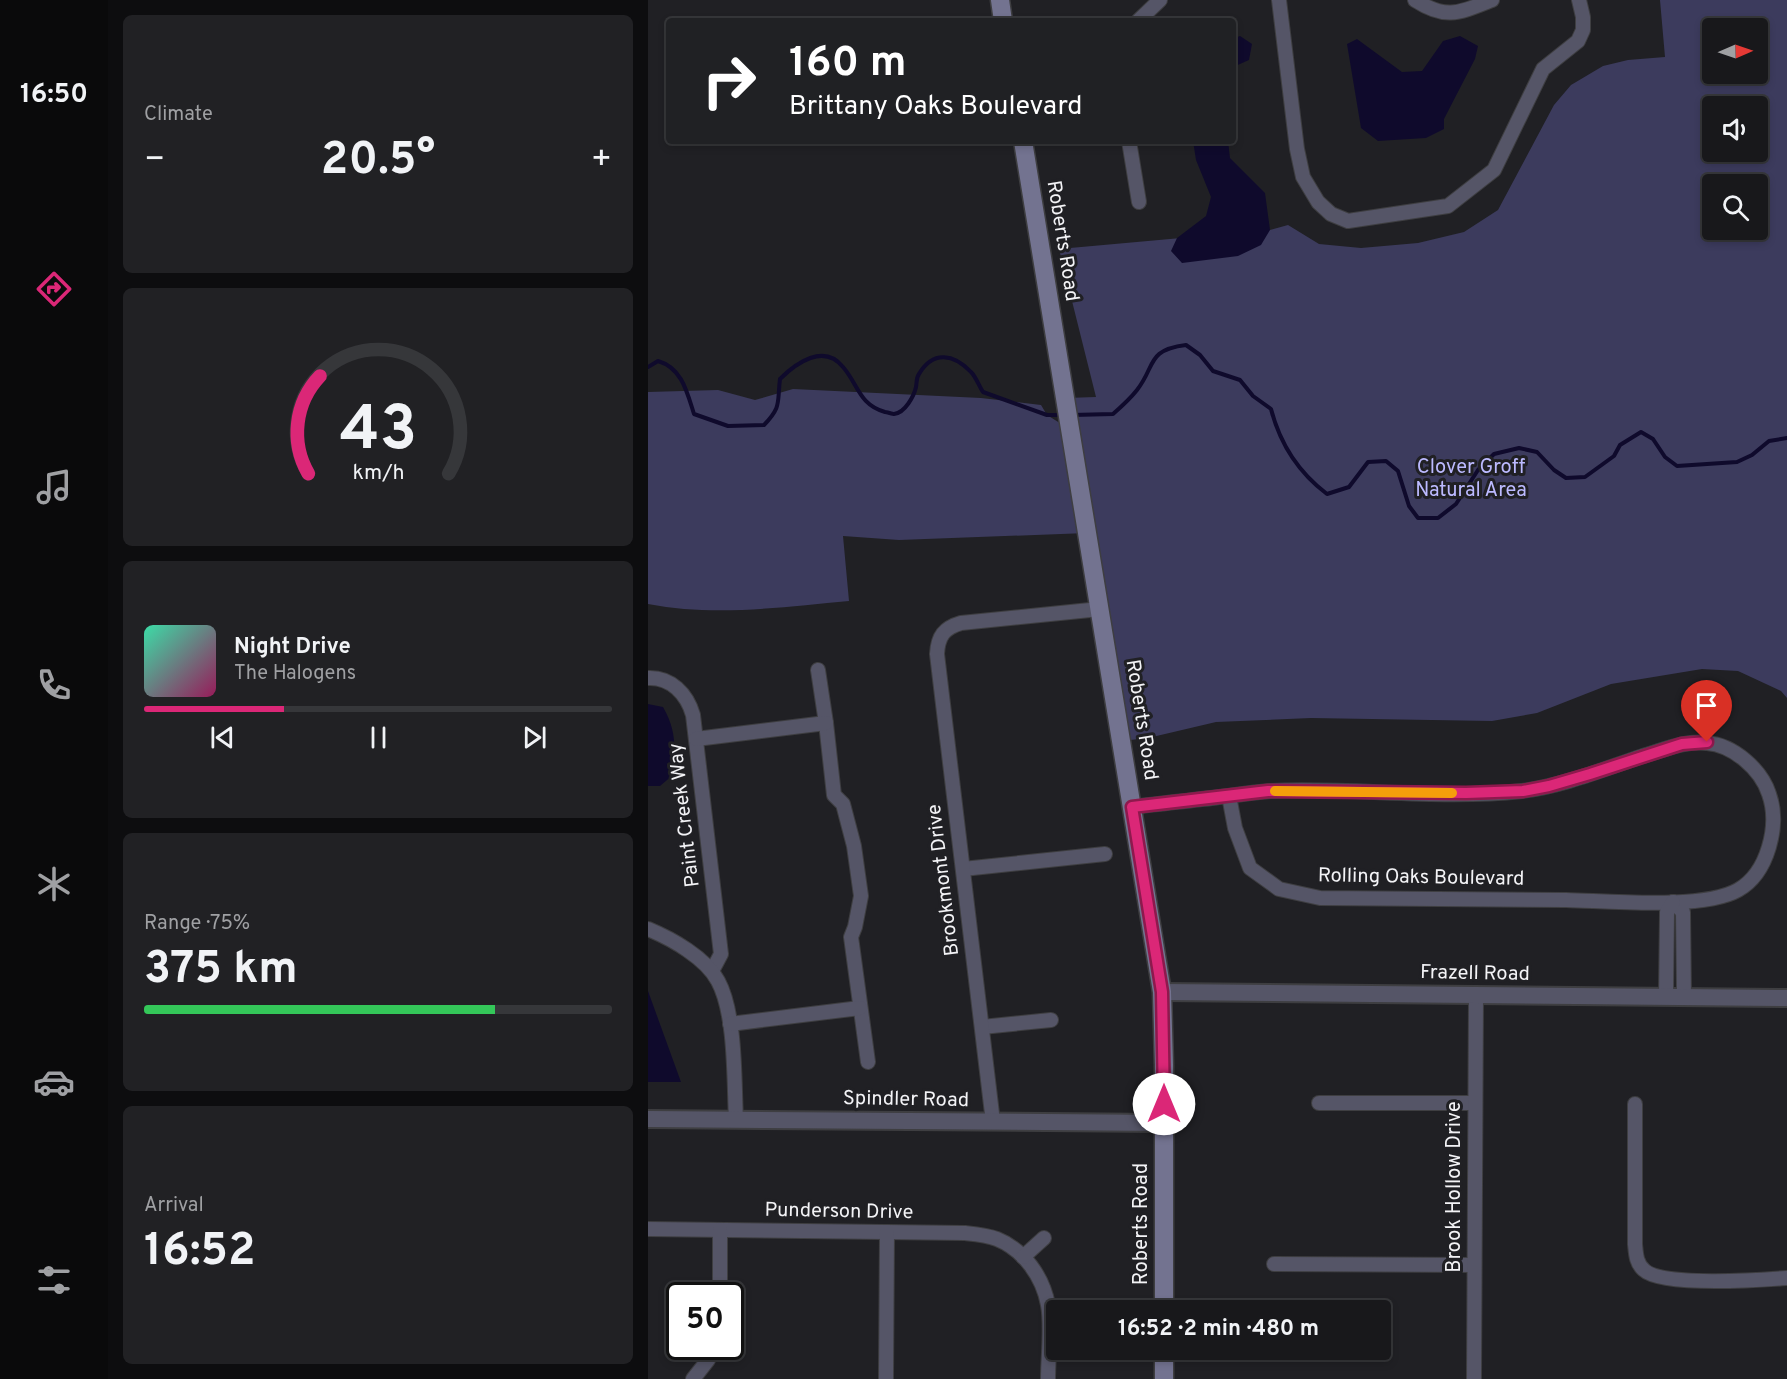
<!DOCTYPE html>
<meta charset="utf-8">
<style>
body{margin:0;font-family:Overpass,sans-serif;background:#212124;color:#f1f3f6;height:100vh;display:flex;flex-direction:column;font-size:22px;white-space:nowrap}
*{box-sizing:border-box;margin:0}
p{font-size:20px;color:#9fa0a3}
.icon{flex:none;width:33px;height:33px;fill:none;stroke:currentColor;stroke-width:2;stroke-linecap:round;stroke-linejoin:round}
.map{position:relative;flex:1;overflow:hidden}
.sheet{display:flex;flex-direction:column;gap:15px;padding:15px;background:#0d0d0f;width:540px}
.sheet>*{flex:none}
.guide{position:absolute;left:18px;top:18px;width:570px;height:126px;border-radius:6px;box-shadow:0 3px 9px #0003,0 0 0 2px #36373a;background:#202124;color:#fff;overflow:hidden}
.needle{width:39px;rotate:88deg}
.tools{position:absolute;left:1054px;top:18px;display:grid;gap:12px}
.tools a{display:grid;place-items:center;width:66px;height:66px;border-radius:6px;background:#18181b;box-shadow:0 3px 9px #0003,0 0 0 2px #36373a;font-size:30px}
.speed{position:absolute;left:18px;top:1282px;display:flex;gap:12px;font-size:30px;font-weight:700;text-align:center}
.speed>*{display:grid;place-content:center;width:78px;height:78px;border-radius:50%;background:#18181b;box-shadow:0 3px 9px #0003,0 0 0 2px #36373a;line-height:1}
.speed .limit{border:3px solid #111;border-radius:9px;background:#fff;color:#111}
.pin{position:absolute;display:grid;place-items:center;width:51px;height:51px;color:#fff;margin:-62px -26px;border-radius:50% 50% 50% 0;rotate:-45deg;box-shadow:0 0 6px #0007}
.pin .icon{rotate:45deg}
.me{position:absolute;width:66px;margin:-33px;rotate:0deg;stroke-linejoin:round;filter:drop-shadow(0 0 4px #0008)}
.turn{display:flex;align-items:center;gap:21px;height:126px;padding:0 24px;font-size:27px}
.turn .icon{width:78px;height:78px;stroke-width:2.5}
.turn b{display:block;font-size:42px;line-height:51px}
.big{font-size:45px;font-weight:700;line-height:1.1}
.sheet .card{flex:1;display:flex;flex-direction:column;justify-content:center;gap:9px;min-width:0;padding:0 21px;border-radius:9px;background:#212124}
.sheet .dial{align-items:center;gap:0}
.dial svg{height:156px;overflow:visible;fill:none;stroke:#36373a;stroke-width:7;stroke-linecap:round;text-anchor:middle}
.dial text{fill:#f1f3f6;stroke:none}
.song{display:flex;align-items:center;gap:18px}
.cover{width:72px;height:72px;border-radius:9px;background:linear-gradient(135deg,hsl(160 70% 55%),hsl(330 70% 35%))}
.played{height:6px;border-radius:3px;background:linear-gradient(90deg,#db2777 30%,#36373a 30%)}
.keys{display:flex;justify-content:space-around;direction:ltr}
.heat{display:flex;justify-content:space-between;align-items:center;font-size:33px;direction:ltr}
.charge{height:9px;border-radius:4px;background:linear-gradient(90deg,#34c759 75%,#36373a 0)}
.trip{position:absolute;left:398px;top:1300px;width:345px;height:60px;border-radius:6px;background:#18181b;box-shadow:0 3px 9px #0003,0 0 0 2px #36373a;font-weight:700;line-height:60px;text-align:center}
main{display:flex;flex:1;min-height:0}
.tab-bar{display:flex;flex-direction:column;width:108px;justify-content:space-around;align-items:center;background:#0a0a0b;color:#9fa0a3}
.tab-bar .icon{width:42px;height:42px}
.tab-bar .selected{color:#db2777}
.tab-bar b{font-size:27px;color:#f1f3f6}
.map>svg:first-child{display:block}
.green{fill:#3c3b5d;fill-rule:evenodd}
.water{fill:#0f0a2c}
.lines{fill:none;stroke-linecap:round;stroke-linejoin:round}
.stream{stroke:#0f0a2c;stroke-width:4}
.minor-casing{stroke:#3e3e41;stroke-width:16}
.tertiary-casing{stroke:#3e3e41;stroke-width:20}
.secondary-casing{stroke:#3e3e41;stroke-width:21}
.minor{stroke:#555567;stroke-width:14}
.tertiary{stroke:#555567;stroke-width:16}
.secondary{stroke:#737390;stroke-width:18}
.route-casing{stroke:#8e194d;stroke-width:15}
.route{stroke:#db2777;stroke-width:10}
.slow{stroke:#f59e0b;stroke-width:10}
.labels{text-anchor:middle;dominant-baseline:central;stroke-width:6;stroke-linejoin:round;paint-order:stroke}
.street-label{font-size:20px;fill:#f3f3f6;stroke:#202024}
.park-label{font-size:20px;fill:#bcbaff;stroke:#202024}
</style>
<main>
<nav class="tab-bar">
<b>16:50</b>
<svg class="icon selected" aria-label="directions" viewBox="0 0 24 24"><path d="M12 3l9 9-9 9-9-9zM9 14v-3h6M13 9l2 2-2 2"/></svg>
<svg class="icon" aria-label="music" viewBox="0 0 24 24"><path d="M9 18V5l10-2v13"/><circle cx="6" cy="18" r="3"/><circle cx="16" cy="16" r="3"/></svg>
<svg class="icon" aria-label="phone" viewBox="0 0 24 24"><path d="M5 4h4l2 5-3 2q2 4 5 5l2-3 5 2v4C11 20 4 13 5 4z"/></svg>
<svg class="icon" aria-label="climate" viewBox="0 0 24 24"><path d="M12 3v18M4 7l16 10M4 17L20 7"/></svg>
<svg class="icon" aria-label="car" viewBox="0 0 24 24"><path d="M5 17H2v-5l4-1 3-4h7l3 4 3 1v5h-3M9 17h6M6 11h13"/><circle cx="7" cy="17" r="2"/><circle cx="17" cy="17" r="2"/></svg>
<svg class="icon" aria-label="filters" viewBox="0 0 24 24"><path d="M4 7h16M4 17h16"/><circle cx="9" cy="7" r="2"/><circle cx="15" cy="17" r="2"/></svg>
</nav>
<section class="sheet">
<div class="card"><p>Climate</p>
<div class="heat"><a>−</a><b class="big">20.5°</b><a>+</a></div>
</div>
<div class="card dial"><svg viewBox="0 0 100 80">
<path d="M14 69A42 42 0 1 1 86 69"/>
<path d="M14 69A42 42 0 0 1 20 19" stroke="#db2777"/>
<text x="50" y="56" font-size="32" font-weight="700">43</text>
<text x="50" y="72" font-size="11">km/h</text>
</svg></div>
<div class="card">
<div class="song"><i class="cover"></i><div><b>Night Drive</b><p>The Halogens</p></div></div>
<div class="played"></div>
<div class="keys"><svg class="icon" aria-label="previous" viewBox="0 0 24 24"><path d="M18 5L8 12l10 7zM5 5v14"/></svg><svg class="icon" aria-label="pause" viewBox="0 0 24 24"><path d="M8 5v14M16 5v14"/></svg><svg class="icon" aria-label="next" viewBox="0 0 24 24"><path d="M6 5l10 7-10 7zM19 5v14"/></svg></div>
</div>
<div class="card"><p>Range · 75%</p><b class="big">375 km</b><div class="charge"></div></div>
<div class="card"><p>Arrival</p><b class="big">16:52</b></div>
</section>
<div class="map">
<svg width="1139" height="1379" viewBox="0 0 1139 1379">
<rect width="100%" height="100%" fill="#202024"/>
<!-- green -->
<path class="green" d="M 1012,0 L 1139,0 L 1139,698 L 1133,691 L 1090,671 L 1054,669 L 963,684 L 889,713 L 844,721 L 663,718 L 568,722 L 500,738 L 473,741 L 439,533 L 251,540 L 195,536 L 201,601 C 134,607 67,617 0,604 L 0,392 L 70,390 L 107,400 L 145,389 L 333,398 L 393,405 L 399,415 L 423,430 L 418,398 L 448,397 L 411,249 L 622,230 L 640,225 L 671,244 L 713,248 L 770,243 L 816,232 L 850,210 L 906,105 L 923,85 L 955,66 L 980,60 L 1017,57 ZM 1065,28 L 1110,28 L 1110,74 L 1065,74 ZM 1065,106 L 1110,106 L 1110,152 L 1065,152 ZM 1065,184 L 1110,184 L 1110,230 L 1065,230 Z"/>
<!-- water -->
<g class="water">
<polygon points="592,36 604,44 601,60 585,67 585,39"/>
<polygon points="812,36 830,46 827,59 796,119 796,129 778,138 730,141 713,128 699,44 709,39 754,72 774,71 795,41"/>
<polygon points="545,141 580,141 582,158 617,193 622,230 613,245 590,256 534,263 523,251 529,238 558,216 563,197 548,160"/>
<path d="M 0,704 L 15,707 C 29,731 27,748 25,775 L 12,786 L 0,786 Z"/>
<polygon points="0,991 33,1082 0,1082"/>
</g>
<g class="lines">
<!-- stream -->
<g class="stream">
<path d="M 0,367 L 10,361 C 34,368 39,392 46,414 L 80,426 L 116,425 C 134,406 129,403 132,379 C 148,363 176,343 195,367 C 210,384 211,405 237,412 C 238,412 245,414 246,414 C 257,413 266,396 268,387 C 269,382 268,378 271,374 C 285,350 306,354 323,372 C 328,377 331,386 335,392 L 399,415 L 414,415"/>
<path d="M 424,415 L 465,414 C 473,407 482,399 489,390 C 508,366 498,350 538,345 L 552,355 L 565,371 L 592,380 L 605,396 L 623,409 C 632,444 650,472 679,494 L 701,487 L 720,462 L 738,461 L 750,471 L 761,506 L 770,518 L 790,518 L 808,504 L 830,470 L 846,454 L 871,448 L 889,452 L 906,470 L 918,478 L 937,477 L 966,456 L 972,445 L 993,432 L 1005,439 L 1017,457 L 1029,466 L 1089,462 L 1104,455 L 1121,441 L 1139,438"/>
</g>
<defs>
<g id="minor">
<polyline points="631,0 649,149 655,177 670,202 683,214 700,221 800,206 846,170 895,69 930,41 935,30 935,17 931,0"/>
<path d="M 767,0 C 798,20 811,13 844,0"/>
<polyline points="490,21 512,0"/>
<polyline points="481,141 491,202"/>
<polyline points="170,670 178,723 186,795 195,804 206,846 213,896 207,927 203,937 220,1062"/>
<path d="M 0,678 C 23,677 39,694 45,715 L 73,954 L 64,971"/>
<polyline points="48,739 178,723"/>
<path d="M 484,807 C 516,803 548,800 580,796 C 594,794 608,792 622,791 C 705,787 790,800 874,791 C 915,786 956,769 995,756 C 1016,750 1037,740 1059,743 C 1085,745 1113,769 1121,794 C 1132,825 1120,873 1090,890 C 1055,910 961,901 918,900 C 836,899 754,898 672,898 L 631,889 L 602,868 L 587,828 L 581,796"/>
<polyline points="315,869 457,854"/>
<polyline points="1025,902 1035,912 1036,997"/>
<path d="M 0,929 C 24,939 58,958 70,981 C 88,1014 86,1081 88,1120"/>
<polyline points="1018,997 1019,912 1025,902"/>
<polyline points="82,1024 212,1008"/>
<polyline points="334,1027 403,1020"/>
<polyline points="671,1103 827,1103"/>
<path d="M 987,1104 L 987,1244 C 988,1254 988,1263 996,1270 C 1014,1287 1112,1280 1139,1278"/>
<path d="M 345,1122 L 289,654 C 290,636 296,628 313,623 L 452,609"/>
<path d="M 0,1229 L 317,1233 C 327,1234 339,1235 349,1239 C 376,1250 395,1277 400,1305 C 404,1325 400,1358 400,1379"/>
<polyline points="375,1257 396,1238"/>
<polyline points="626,1264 826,1265"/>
<polyline points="72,1296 72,1230"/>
<polyline points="45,1379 60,1360 66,1347"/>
<polyline points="238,1379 239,1232"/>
<polyline points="826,1379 828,995"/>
</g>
<g id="tertiary">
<polyline points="514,992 1139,998"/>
<polyline points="0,1119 516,1123"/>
</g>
<g id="secondary">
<polyline points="352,0 355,21"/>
<polyline points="375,141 514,992 516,1065 516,1311"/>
<polyline points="516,1379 516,1350"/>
</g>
</defs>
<!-- minor casing -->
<use href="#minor" class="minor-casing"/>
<!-- tertiary casing -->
<use href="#tertiary" class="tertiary-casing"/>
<!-- secondary casing -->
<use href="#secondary" class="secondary-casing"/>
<!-- minor -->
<use href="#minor" class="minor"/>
<!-- tertiary -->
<use href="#tertiary" class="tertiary"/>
<!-- secondary -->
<use href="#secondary" class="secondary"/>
</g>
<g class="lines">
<defs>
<polyline id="route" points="516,1104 514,992 484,807 620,791 818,793 875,791 901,786 942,774 1034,744 1059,742"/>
</defs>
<!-- route casing -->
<use href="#route" class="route-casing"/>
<!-- route -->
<use href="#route" class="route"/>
<!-- slow -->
<polyline class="slow" points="627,791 804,793"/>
</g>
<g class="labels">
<!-- street labels -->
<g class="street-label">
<text transform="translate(414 241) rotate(81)">Roberts Road</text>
<text transform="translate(493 720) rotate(81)">Roberts Road</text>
<text transform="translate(37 815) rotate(-97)">Paint Creek Way</text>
<text transform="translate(773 878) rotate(1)">Rolling Oaks Boulevard</text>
<text transform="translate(296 880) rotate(-97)">Brookmont Drive</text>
<text transform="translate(827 974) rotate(1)">Frazell Road</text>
<text transform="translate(258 1100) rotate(1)">Spindler Road</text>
<text transform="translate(807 1187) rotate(-90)">Brook Hollow Drive</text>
<text transform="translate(191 1212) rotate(1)">Punderson Drive</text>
<text transform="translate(494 1224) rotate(-90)">Roberts Road</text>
</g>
<!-- park labels -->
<g class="park-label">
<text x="823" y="468">Clover Groff<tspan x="823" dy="23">Natural Area</tspan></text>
</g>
</g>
</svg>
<div class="tools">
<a><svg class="needle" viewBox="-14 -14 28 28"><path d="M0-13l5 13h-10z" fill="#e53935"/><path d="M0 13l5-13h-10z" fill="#9fa0a3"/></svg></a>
<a><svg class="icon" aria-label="sound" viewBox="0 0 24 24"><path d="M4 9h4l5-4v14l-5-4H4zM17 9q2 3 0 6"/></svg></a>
<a><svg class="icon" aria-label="search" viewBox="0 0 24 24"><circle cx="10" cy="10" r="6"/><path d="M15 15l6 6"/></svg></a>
</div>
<div class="speed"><div class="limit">50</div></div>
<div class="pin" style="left:1059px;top:742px;background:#d93025"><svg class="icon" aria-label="arrive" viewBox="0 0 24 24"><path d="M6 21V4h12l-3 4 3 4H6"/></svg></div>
<svg class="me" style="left:516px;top:1104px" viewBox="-20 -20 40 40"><circle r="19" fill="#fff"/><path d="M0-13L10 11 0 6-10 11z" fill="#db2777"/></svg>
<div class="trip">16:52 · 2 min · 480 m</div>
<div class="guide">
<div class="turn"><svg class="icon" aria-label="right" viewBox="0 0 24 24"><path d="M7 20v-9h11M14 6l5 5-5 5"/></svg><div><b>160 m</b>Brittany Oaks Boulevard</div></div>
</div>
</div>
</main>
